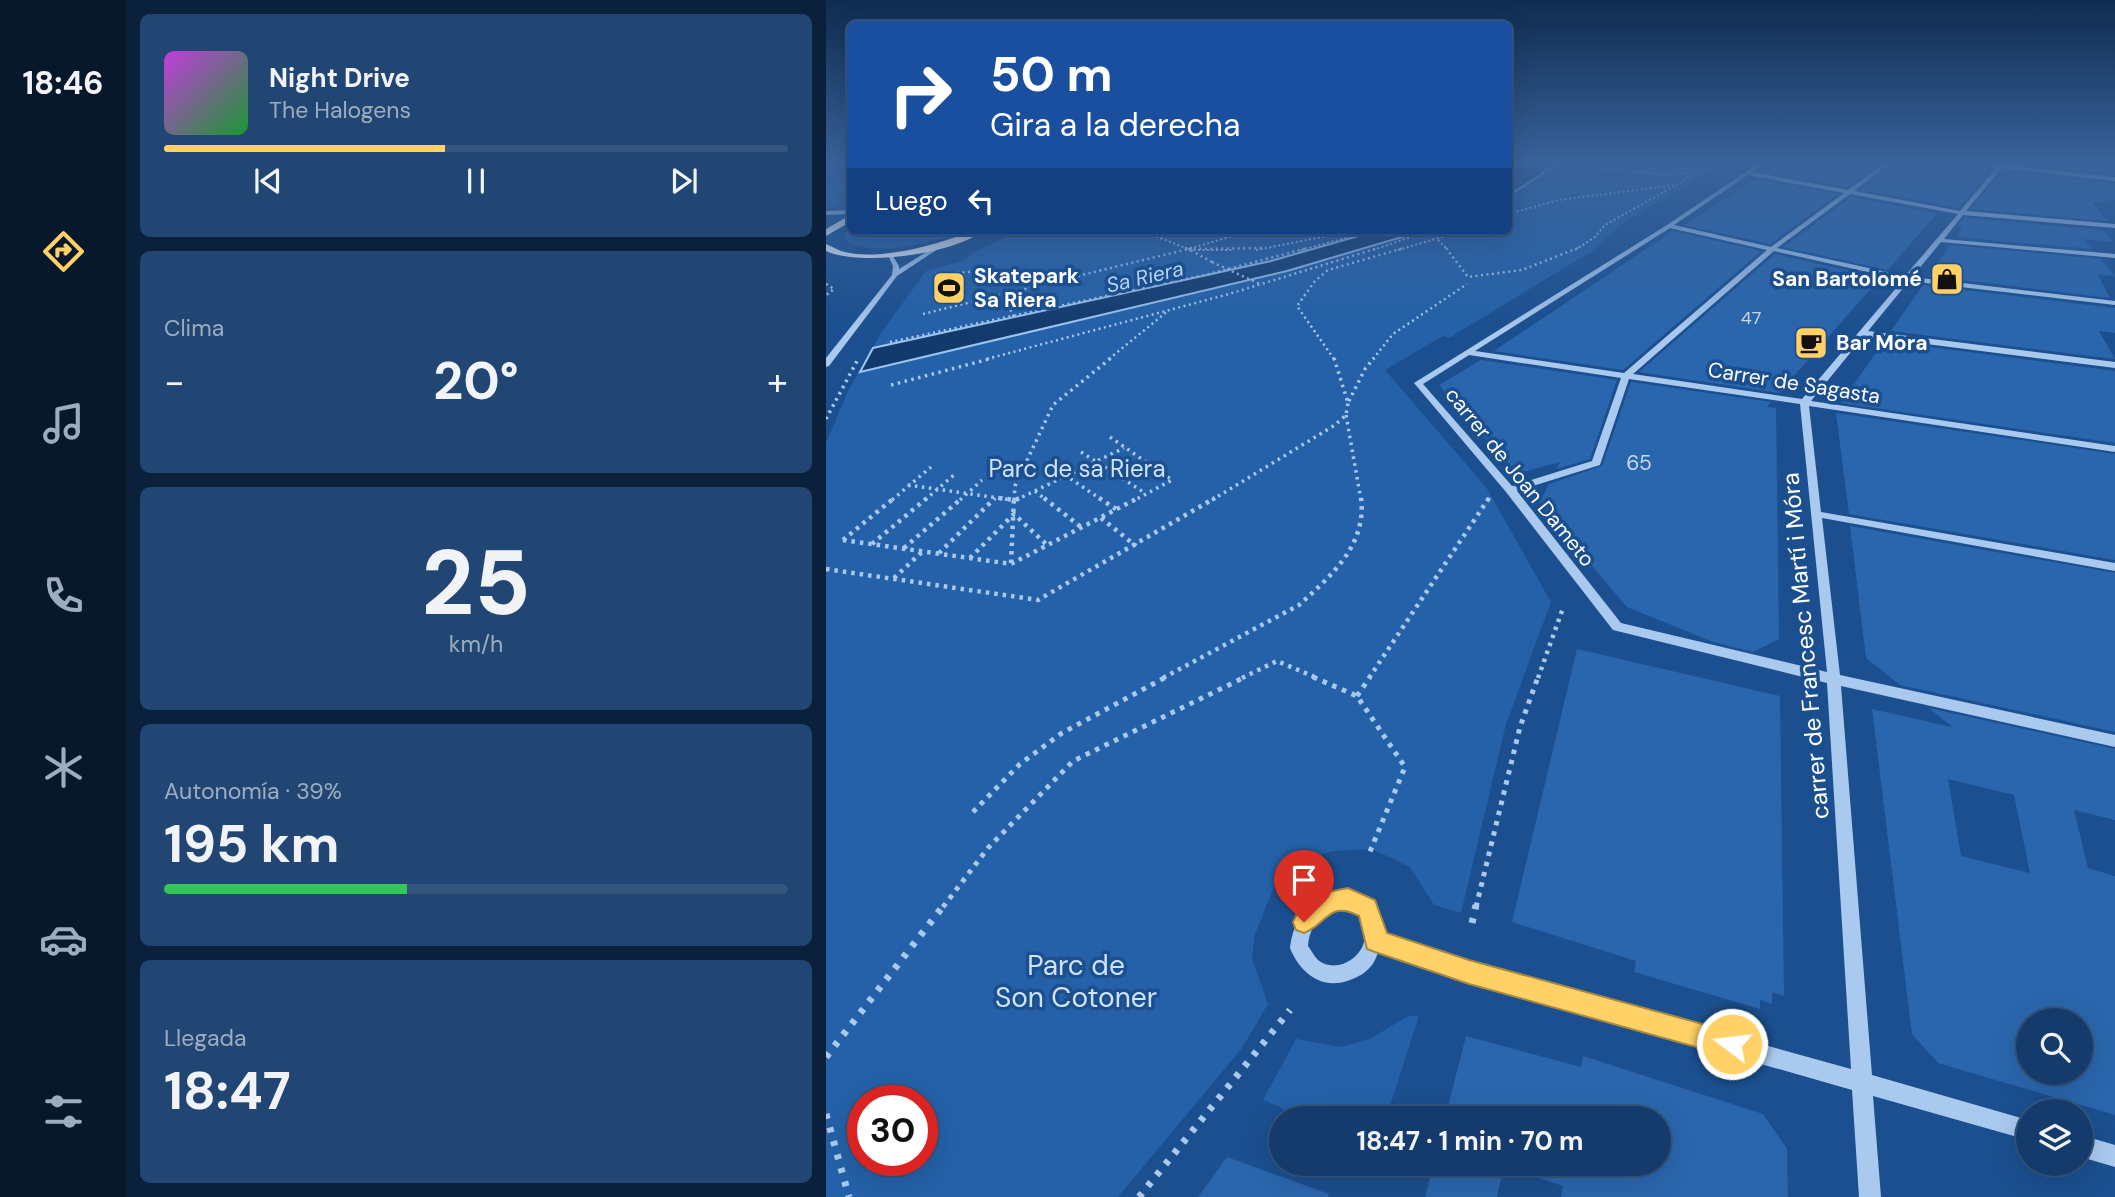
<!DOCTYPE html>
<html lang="es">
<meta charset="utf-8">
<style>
body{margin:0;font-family:"DM Sans",sans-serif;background:#214673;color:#f1f3f6;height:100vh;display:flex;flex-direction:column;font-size:26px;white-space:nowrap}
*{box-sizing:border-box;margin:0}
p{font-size:23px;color:#9dadc1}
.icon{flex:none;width:38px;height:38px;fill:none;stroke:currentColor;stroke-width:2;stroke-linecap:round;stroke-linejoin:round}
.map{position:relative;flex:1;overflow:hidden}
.panel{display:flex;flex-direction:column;gap:14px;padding:14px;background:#0b203b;width:700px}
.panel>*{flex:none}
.guide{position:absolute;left:21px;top:21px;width:665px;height:214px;border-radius:10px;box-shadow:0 7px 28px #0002,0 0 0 2px #33557e;background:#1a4fa0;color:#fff;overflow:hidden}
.tools{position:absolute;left:1190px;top:1008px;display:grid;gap:14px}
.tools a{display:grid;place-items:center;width:77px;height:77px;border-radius:50%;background:#143b6b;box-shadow:0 7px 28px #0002,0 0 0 2px #33557e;font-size:35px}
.speed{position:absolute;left:21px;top:1085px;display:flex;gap:14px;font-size:35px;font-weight:700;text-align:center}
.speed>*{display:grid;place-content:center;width:91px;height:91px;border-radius:50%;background:#143b6b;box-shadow:0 7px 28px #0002,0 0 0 2px #33557e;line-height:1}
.speed .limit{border:10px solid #d22;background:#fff;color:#111}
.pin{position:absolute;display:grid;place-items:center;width:60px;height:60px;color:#fff;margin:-72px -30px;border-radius:50% 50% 50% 0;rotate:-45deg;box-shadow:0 0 7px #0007}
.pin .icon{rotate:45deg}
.me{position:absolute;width:77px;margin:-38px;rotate:285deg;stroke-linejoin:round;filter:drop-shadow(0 0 5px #0008)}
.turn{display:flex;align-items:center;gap:24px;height:147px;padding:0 28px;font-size:32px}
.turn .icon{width:91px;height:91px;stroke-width:2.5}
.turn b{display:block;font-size:49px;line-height:60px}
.then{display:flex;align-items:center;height:66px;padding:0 28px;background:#0003;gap:14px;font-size:26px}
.big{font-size:52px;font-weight:700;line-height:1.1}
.panel .card{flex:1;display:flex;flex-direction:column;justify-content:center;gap:10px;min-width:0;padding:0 24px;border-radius:10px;background:#214673}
.panel .dial{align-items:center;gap:0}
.dial b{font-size:91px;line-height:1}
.song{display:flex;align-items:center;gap:21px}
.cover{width:84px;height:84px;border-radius:10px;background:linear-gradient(135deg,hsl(290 70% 55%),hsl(130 70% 35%))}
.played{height:7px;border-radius:4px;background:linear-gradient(90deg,#ffd166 45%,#33557e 45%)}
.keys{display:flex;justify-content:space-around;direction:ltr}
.heat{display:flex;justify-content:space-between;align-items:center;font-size:38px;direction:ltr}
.charge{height:10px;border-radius:5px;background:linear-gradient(90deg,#34c759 39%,#33557e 0)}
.trip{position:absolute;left:443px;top:1106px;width:402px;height:70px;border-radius:35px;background:#143b6b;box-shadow:0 7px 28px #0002,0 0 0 2px #33557e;font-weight:700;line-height:70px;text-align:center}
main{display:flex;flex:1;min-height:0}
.tabs{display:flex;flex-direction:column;width:126px;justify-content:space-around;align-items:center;background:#08182b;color:#9dadc1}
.tabs .icon{width:49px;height:49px}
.tabs .selected{color:#ffd166}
.tabs b{font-size:32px;color:#f1f3f6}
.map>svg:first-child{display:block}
.green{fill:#2461a8;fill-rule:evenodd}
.water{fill:#123a6d;stroke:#9cc4f0;stroke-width:2}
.building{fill:#2a66ad;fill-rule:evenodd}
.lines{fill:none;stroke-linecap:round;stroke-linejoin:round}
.path-far5{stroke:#a9c9ee;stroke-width:2;stroke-dasharray:2 2.5;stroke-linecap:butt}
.path-far4{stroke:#a9c9ee;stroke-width:2.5;stroke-dasharray:2 3.5;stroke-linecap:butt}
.path-far3{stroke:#a9c9ee;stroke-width:3.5;stroke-dasharray:2.5 4.5;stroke-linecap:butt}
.path-far2{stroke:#a9c9ee;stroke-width:4.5;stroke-dasharray:3.5 5;stroke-linecap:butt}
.path-far1{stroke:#a9c9ee;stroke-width:5;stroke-dasharray:4.5 6;stroke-linecap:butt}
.path{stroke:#a9c9ee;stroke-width:7;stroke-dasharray:5 9;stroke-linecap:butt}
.minor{fill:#a9c9ee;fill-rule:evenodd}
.major{fill:#f0f6ff;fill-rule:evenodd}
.path-bridge{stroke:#a9c9ee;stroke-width:2.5;stroke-dasharray:2 3.5;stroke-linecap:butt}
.route{fill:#ffd166;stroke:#a68842;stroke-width:2}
.labels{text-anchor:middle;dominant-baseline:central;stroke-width:7;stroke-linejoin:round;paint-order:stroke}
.far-number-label{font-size:18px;fill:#cad9ea}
.far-poi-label{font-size:21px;font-weight:bold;fill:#fff;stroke:#1b4f8f;text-anchor:start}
.far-water-label{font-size:21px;font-style:italic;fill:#b5d3f5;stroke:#1b4f8f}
.far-street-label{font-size:21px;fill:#fff;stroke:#1b4f8f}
.number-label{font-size:21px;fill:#cad9ea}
.park-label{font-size:24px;fill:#cfe3fa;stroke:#1b4f8f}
.street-label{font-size:24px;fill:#fff;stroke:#1b4f8f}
.near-park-label{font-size:28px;fill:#cfe3fa;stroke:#1b4f8f}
</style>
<main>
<nav class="tabs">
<b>18:46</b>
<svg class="icon selected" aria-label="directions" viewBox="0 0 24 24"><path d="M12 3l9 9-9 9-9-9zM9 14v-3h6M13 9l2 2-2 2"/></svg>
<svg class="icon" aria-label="music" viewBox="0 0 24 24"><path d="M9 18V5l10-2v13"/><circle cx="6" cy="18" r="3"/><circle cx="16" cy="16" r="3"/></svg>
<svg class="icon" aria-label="phone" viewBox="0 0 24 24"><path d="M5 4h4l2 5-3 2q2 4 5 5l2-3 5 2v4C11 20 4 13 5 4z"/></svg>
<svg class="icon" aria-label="climate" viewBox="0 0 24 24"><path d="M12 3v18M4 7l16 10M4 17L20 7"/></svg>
<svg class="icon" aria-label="car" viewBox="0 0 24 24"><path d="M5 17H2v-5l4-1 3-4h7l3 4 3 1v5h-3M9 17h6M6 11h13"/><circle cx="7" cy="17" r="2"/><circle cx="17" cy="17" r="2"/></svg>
<svg class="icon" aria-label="filters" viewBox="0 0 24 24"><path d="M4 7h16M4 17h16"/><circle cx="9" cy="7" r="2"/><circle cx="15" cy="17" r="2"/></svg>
</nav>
<section class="panel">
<div class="card">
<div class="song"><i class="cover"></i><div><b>Night Drive</b><p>The Halogens</p></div></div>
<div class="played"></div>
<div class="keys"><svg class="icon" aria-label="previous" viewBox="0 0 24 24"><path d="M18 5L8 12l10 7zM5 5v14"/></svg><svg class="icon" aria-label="pause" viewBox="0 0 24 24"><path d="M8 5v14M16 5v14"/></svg><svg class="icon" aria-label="next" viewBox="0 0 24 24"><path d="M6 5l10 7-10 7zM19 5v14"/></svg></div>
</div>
<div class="card"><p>Clima</p>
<div class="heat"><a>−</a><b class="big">20°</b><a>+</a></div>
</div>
<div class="card dial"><b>25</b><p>km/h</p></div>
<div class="card"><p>Autonomía · 39%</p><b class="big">195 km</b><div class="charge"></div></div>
<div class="card"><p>Llegada</p><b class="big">18:47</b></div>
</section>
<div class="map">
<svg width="1289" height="1197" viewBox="0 0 1289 1197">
<rect width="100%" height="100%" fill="#1b4f8f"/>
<!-- green -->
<g class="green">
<path d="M 683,163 L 899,163 L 799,221 L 766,251 L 623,338 L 617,336 L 559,370 L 660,487 L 725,602 L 680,724 L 635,913 L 608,905 L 584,867 L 546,849 L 506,851 L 485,858 L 466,869 L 448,887 L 429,934 L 426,959 L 442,1004 L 416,1048 L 292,1197 L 0,1197 L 0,443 L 23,389 L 55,333 L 100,271 L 136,261 L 149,251 L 194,231 L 682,231 ZM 37,1101 L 96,1101 L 96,1160 L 37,1160 Z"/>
<polygon points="24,180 24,207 0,207 0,183"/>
<path d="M 24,228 L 24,231 L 136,231 C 108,243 47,258 20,241 L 18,235 Z"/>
<polygon points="582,1016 593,1016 560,1118 480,1118 437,1100 470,1039 515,1047 544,1039"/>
</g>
<!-- water -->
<g class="water">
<polygon points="691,163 728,163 710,178 683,195 683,170"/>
<polygon points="550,231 596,231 461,271 34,372 47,348 445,261"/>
</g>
<!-- building -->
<g class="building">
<polygon points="956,163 1055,163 1021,187 941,172"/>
<polygon points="1066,163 1144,163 1163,172 1133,208 1034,190"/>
<polygon points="1199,163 1272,163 1289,167 1289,174 1198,164"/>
<polygon points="1191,172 1289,184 1289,200 1266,202 1281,221 1145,209 1172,177 1184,182"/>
<polygon points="930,179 1012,194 944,244 858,225"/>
<polygon points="1025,197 1111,213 1062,270 957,247"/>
<polygon points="1138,218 1277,230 1287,242 1257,239 1266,249 1130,237 1136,228 1132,225"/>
<polygon points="847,231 935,251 797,370 668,351"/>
<polygon points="1124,245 1275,259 1289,276 1272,275 1284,298 1103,276"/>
<polygon points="949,254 1054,278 953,393 813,372"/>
<polygon points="1097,285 1289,308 1289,333 1273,331 1289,359 1065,331"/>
<polygon points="1058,341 1289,371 1289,443 1015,403"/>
<polygon points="655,360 791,380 764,459 730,469 734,462 690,474 613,385"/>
<polygon points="805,382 945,402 941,407 950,408 953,639 927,652 887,642 801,607 713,503 723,484 776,466"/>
<polygon points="1010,413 1289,454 1289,560 1023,514"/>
<polygon points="1024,526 1289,573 1289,732 1074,685 1040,658"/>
<polygon points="751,649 954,696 958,996 946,992 946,1004 934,1000 934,1009 808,972 810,961 686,922"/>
<path d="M 1103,708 L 1289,749 L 1289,820 L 1248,810 L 1262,868 L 1289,876 L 1289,1115 L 1112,1063 L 1086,1034 L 1046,709 L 1126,727 ZM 1122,779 L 1188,795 L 1204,873 L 1135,856 ZM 1202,1020 L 1255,1020 L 1255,1073 L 1202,1073 Z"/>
<polygon points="640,1036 755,1067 757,1056 937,1114 961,1149 962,1197 735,1197 737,1186 678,1166 671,1197 599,1197 608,1164 833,1164 833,1118 619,1118"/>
<polygon points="401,1157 503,1194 502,1197 372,1197"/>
</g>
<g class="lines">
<!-- path-far5 -->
<g class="path-far5">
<polyline points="724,163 840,175 866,173"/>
<polyline points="851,163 869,172"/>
<polyline points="682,166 687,163"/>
<polyline points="682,196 732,165"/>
<polyline points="682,214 733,200 850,185 889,163"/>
<polyline points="304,231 327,235 362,249 424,231"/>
<polyline points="612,240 622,250"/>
<polyline points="359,250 362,249"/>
<polyline points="363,250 406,250"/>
<polyline points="430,250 527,231"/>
<polyline points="475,250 546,231"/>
<polyline points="547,250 602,231"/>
<polyline points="572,250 636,231"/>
<polyline points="749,250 769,237 779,225 850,185"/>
</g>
<!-- path-far4 -->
<g class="path-far4">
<polyline points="359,248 366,248"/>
<polyline points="620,248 642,277 696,270 752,248"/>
<polyline points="386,262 362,249 439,248"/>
<polyline points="109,274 160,271"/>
<polyline points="0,284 8,289 0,295"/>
<polyline points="177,295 188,317"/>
<polyline points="97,314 362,249"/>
<polyline points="64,342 379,275 482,248"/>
<polyline points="161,359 403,294 552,248"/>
<polyline points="283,359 343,310"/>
<polyline points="508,359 471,306 489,281 502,270 578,248"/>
<polyline points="547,359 567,334 641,284"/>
</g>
<!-- path-far3 -->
<g class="path-far3">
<polyline points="508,358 522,403 539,369 548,358"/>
<polyline points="65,385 167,358"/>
<polyline points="520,415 535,500"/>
<polyline points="0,419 31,361"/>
<polyline points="284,437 346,480 309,500"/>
<polyline points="255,452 319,493"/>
<polyline points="227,467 276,500"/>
<polyline points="82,485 186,500"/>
<polyline points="209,491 220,500"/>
<polyline points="66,500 105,467"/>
<polyline points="99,500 129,474"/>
<polyline points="134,500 156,480"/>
<polyline points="188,500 189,486 227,405 285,358"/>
<polyline points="190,500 298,448"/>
<polyline points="386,500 509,425 520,415 522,403"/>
<polyline points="662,500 664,496"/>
</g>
<!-- path-far2 -->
<g class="path-far2">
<polyline points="173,498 189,500 194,498"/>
<polyline points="218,498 255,527"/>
<polyline points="273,498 290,509"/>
<polyline points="275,518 310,546"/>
<polyline points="17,540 185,564 312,498"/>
<polyline points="17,540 68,498"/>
<polyline points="46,544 101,498"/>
<polyline points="78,548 136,498"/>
<polyline points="113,553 169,498"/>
<polyline points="144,558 188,514 221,545"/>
<polyline points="185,563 188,498"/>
<polyline points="0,569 212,600 389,498"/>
<polyline points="68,578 96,552"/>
<path d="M 337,678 L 473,605 C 505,576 541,545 535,498"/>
<polyline points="416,678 451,661 491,678"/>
<polyline points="543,678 663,498"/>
<polyline points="712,678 737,608"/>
</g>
<!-- path-far1 -->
<g class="path-far1">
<polyline points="487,677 531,696 579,767 543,854"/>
<polyline points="531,696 544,677"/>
<polyline points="147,812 194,764 236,733 340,677"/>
<polyline points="117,907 162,848 247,761 419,677"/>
<polyline points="650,907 694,727 712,677"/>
</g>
<!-- path -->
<g class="path">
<polyline points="646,923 650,905"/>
<polyline points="0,1057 118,905"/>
<polyline points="0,1114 23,1197"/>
<polyline points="313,1197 464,1010"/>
</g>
<!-- minor -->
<g class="minor">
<path d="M 933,163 L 939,163 L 926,172 L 1022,190 L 1059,163 L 1064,163 L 1028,191 L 1134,211 L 1171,167 L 1148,163 L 1179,163 L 1178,165 L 1289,177 L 1289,181 L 1176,168 L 1140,211 L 1289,224 L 1289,228 L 1137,215 L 1118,239 L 1289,254 L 1289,258 L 1115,242 L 1086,277 L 1289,301 L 1289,305 L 1083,281 L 1042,331 L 1289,362 L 1289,368 L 1038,336 L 985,401 L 1289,446 L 1289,452 L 983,406 L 995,512 L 1289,563 L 1289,571 L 996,518 L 1014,675 L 1289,735 L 1289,747 L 1015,686 L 1046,1075 L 1202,1120 L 1202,1140 L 1047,1096 L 1055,1197 L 1033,1197 L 1026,1090 L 711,1000 L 553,950 C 551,955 549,961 546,965 C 540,973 532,977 524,980 C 496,991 474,973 464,948 C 467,920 487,885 521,891 C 530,892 539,898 547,902 L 557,927 L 556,933 L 711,982 L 1025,1069 L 1001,683 L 787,630 L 680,492 L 588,383 L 841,225 ZM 922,175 L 1018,193 L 945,247 L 848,225 ZM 1024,194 L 1132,214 L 1079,276 L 951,248 ZM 844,228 L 941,250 L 798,373 L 649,351 ZM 948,251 L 1077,280 L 976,399 L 807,374 ZM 643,355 L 795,378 L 766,461 L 686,486 L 597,384 ZM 803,379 L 974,404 L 1001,672 L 795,623 L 691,491 L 774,465 ZM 509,907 L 521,907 L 534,914 C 538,923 541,932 538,942 C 533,961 508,973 492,960 C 488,956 485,950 482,946 C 484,927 492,916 509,907 Z"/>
<polygon points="24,210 24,214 0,215 0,211"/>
<polygon points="113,244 118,245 71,276 3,366 0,367 0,358 66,275 67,266 61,253 65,253 73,266 73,269"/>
<polygon points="1255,1135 1289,1145 1289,1167 1255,1157"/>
</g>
<!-- major -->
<g class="major">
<polygon points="21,217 24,217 24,222 0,236 0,229"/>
<path d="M 145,231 L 157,231 C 127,254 35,267 0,251 L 0,244 C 5,246 10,249 15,251 C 51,262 112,245 145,231 Z"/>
</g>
<!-- path-bridge -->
<polyline class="path-bridge" points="386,262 436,285"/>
</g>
<!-- sky -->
<linearGradient id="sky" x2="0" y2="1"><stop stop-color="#0f2b4f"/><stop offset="0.49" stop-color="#39639b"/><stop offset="1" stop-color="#39639b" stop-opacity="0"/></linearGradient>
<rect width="1289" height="330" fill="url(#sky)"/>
<!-- route -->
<path class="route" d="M 522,888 L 549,900 L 561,933 L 643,960 L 906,1032 L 915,1035 L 919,1044 L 915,1053 L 906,1057 L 643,984 L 549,952 L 541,949 L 533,916 C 502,900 502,924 478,933 L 470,930 L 467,922 C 477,897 498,892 522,888 Z"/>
<!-- icons -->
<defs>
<symbol id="shop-square" viewBox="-11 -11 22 22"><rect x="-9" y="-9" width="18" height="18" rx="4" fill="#ffd166" stroke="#1b4f8f"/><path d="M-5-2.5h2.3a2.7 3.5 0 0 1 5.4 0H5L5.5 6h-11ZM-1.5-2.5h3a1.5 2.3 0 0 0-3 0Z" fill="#111"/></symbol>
<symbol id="stadium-square" viewBox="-11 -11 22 22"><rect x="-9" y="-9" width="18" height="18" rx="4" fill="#ffd166" stroke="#1b4f8f"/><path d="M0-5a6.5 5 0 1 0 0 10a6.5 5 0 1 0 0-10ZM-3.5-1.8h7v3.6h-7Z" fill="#111"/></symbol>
<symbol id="cafe-square" viewBox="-11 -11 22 22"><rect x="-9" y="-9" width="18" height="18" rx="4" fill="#ffd166" stroke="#1b4f8f"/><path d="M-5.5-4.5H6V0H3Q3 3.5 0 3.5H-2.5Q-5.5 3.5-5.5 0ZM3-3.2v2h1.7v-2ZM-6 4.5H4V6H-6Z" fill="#111"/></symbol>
</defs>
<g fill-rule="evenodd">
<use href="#shop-square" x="1102" y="260" width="38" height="38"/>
<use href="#stadium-square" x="104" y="269" width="38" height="38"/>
<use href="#cafe-square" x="966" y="324" width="38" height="38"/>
</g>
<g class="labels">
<!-- far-number labels -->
<g class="far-number-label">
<text x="925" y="318">47</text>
</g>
<!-- far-poi labels -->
<g class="far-poi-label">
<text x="148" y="276">Skatepark<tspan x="148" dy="24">Sa Riera</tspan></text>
<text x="1096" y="279" text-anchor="end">San Bartolomé</text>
<text x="1010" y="343">Bar Mora</text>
</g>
<!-- far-water labels -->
<g class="far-water-label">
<text transform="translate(319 277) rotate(-13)">Sa Riera</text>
</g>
<!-- far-street labels -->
<g class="far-street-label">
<text transform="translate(968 383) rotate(9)">Carrer de Sagasta</text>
<text transform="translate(694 477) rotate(51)">carrer de Joan Dameto</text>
</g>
<!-- number labels -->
<g class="number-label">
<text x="813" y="463">65</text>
</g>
<!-- park labels -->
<g class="park-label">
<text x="251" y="468">Parc de sa Riera</text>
</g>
<!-- street labels -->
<g class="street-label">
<text transform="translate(979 646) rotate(-95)">carrer de Francesc Martí i Móra</text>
</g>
<!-- near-park labels -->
<g class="near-park-label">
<text x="250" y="965">Parc de<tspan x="250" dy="32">Son Cotoner</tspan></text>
</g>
</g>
</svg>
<div class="tools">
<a><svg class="icon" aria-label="search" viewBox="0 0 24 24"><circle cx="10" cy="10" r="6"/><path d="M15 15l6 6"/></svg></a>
<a><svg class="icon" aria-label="layers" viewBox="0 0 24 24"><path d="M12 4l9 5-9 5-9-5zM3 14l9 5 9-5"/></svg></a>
</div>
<div class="speed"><div class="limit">30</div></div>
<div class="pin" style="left:478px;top:922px;background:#d93025"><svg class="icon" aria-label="arrive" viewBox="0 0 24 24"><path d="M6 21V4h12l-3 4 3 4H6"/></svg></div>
<svg class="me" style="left:906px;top:1044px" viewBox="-20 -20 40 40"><circle r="17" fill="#ffd166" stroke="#fff" stroke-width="3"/><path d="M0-11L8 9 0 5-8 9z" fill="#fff"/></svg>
<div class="trip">18:47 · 1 min · 70 m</div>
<div class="guide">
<div class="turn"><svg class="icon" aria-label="right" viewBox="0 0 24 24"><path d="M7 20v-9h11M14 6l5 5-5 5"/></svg><div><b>50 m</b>Gira a la derecha</div></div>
<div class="then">Luego<svg class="icon" aria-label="left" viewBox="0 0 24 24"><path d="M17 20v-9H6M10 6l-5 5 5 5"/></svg></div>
</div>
</div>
</main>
